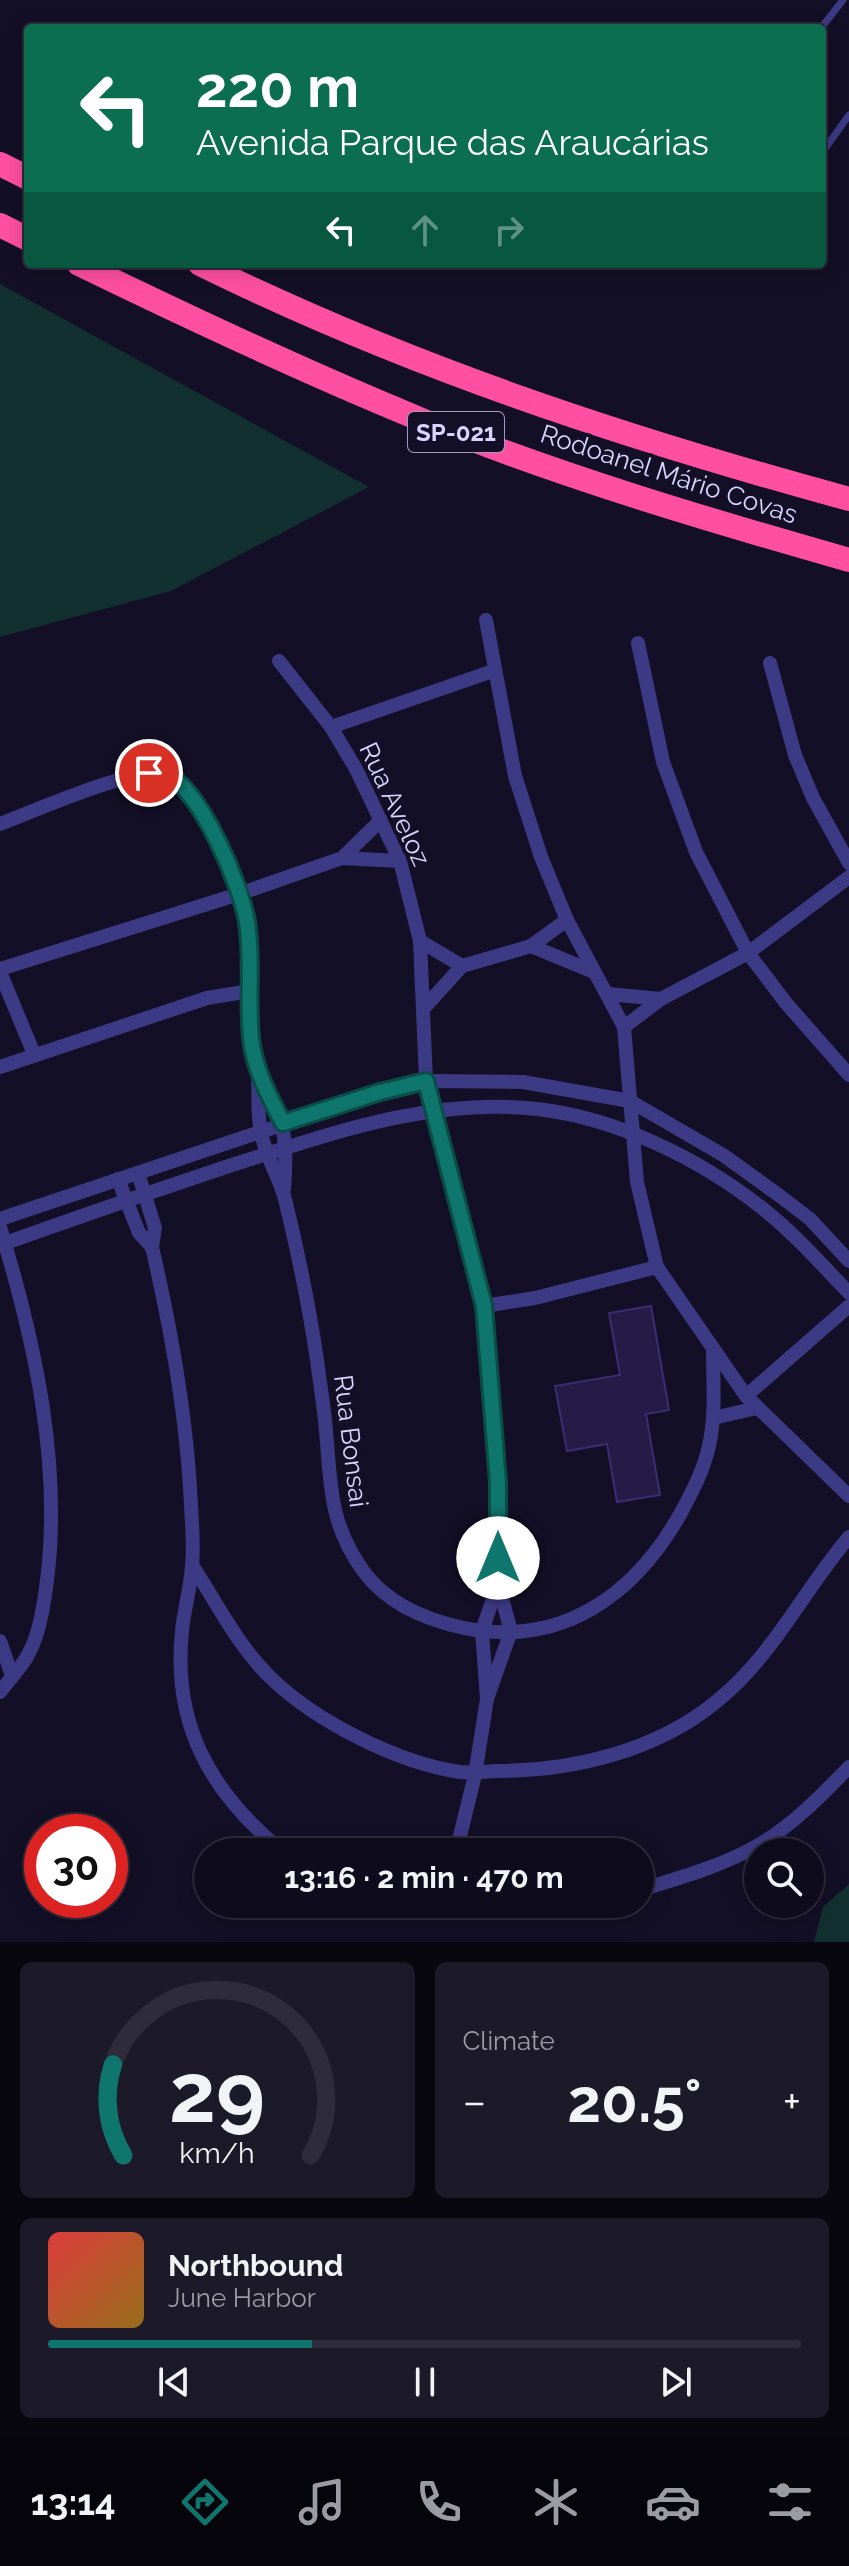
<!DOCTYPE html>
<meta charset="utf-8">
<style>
body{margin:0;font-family:Raleway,sans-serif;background:#1c1929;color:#f1f3f6;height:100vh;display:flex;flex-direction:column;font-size:30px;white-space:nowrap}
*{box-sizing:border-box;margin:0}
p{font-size:26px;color:#9b9ba3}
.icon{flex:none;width:44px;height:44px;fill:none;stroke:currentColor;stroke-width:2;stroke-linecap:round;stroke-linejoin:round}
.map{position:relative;height:1942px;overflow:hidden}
.panel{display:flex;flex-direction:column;gap:20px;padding:20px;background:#08060f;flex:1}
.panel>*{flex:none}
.hud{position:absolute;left:24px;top:24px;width:802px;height:244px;border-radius:8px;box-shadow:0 4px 20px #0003,0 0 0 2px #2e2b3b;background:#0b6e4f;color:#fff;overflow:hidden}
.fabs{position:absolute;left:744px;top:1838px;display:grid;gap:16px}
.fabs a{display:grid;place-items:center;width:80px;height:80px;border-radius:50%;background:#0e0b1c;box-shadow:0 4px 20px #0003,0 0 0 2px #2e2b3b;font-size:40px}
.speed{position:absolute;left:24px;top:1814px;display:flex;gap:16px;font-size:40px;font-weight:700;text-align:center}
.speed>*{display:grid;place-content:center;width:104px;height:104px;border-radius:50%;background:#0e0b1c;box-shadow:0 4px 20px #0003,0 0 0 2px #2e2b3b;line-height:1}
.speed .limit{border:12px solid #d22;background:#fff;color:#111}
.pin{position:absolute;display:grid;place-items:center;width:68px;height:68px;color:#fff;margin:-34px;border:4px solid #fff;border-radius:50%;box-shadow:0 2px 8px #0007}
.me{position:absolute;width:88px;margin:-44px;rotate:0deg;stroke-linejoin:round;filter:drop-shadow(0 0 6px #0008)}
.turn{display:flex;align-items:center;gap:28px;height:168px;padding:0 40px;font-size:36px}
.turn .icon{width:104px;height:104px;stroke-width:2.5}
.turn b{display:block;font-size:56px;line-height:68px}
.lanes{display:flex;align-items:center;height:76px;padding:0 40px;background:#0003;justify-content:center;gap:40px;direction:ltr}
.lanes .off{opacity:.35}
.big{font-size:60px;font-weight:700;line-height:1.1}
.panel .widget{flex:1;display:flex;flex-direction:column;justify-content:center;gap:12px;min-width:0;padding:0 28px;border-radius:12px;background:#1c1929}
.panel .dial{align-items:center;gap:0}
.dial svg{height:208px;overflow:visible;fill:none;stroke:#2e2b3b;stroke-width:7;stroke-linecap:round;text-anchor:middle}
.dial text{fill:#f1f3f6;stroke:none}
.song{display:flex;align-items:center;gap:24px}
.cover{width:96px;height:96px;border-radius:12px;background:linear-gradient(135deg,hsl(0 70% 55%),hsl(40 70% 35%))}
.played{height:8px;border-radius:4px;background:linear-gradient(90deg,#0f766e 35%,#2e2b3b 35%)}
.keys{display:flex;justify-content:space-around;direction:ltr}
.heat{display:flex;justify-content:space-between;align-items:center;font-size:44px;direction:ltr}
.panel .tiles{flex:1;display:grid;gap:20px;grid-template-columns:1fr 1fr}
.widget:last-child{grid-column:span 2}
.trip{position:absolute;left:194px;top:1838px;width:460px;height:80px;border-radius:40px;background:#0e0b1c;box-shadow:0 4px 20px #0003,0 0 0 2px #2e2b3b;font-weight:700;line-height:80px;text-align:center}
.menu{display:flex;height:128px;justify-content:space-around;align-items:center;background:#06040b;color:#9b9ba3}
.menu .icon{width:56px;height:56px}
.menu .on{color:#0f766e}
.menu b{font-size:36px;color:#f1f3f6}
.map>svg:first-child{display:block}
.green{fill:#12302f}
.building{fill:#241b47;stroke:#3b2d73;stroke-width:2}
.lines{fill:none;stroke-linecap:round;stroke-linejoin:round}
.service{stroke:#3d3a85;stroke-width:7}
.minor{stroke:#3d3a85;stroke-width:14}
.motorway{stroke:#ff4fa3;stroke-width:24}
.route-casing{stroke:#0a4d48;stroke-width:20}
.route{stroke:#0f766e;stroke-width:14}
.labels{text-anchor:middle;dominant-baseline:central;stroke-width:8;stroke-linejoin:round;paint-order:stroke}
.shield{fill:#130f26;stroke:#9e99be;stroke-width:2}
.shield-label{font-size:24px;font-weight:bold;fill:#d9d4ff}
.street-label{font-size:26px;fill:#d9d4ff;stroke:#130f26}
</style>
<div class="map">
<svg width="849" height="1942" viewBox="0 0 849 1942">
<rect width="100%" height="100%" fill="#130f26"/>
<!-- green -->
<g class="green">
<polygon points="0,284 369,487 171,591 0,637"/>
<polygon points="849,1884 849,1942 814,1942 823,1907"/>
</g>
<!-- building -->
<polygon class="building" points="651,1306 669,1410 646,1414 660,1495 617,1502 607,1444 567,1451 555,1386 620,1375 609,1313"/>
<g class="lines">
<!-- service -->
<g class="service">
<polyline points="821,28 843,0"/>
<polyline points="822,153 849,115"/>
</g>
<!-- minor -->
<g class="minor">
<polyline points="486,620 515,776 541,857 567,920 624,1027 637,1182 657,1267 746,1396 849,1496"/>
<polyline points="638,643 663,762 696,852 748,953 786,1003 849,1075"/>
<polyline points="279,661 331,727 356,769 400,861 420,941 426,1081 484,1306 498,1482 498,1584 511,1631 487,1699"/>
<polyline points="770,663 795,755 813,798 849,863"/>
<polyline points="331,727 493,671"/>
<path d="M 0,824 C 32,812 135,766 164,774 C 174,777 182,786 188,794 C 226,839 247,903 250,960 C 251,986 248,1013 251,1039 C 253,1052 257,1064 258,1077 C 259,1095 257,1115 261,1132 C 265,1156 279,1176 285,1199 C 298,1252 309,1306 317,1360 C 320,1384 324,1407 326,1431 C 331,1486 329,1524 364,1572 C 388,1604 426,1620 464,1628 C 563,1648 636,1594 682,1511 C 693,1490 704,1469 709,1446 C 716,1415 713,1383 713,1352"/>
<polyline points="342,858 381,820"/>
<polyline points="420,941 462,966"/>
<polyline points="531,946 594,972"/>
<polyline points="0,969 239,894 342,858 400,861"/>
<polyline points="0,972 34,1054"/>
<polyline points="608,994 661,999"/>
<polyline points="424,1008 462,966 531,946 567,920"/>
<polyline points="624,1027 661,999 748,953 849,877"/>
<polyline points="0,1067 207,998 250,991"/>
<path d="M 262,1079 C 285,1127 288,1136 284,1189"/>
<path d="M 138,1173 L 155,1228 L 152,1247 C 172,1333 187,1417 191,1505 C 192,1524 194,1546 192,1565 C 191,1587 184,1609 182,1631 C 172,1726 212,1794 283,1852"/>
<polyline points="118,1179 139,1233 152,1247"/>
<polyline points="0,1219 380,1092 426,1081 523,1082 630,1101 723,1155 780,1196 810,1219 849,1261"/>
<path d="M 0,1227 C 35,1342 63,1468 46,1588 C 43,1609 39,1634 29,1653 C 22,1667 9,1680 0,1692"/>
<path d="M 0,1245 C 78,1217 157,1190 235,1164 C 333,1133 433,1097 537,1109 C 617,1118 700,1159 762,1208 C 794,1233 821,1264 849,1293"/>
<polyline points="484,1306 535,1298 657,1267"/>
<polyline points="746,1396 849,1306"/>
<polyline points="713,1418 757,1408"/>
<path d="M 192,1565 C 217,1603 239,1648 272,1679 C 317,1722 398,1763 460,1772 C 472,1773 485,1772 496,1771 C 573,1771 657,1751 717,1701 C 773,1656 803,1591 849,1537"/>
<polyline points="0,1641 12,1676"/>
<polyline points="456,1852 475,1775 487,1699 482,1631 498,1584"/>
<path d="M 640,1890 C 679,1878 719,1867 755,1847 C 791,1827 821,1796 849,1767"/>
<path d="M 418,1904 C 474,1915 526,1915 582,1904"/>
</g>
<!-- motorway -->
<g class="motorway">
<polyline points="0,164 28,178"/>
<polyline points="0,225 28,239"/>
<path d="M 79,264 C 192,319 305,372 422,420 C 560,476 705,519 849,560"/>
<path d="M 200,264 C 409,367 625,438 849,499"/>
</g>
</g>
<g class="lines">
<defs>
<path id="route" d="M 149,773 C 155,774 162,773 167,775 C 200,788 242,888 247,922 C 253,960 247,999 251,1038 C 254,1069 269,1096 283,1123 L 380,1092 L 426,1081 L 484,1306 L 498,1482 L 498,1558"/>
</defs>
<!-- route casing -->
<use href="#route" class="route-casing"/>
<!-- route -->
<use href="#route" class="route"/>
</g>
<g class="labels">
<!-- shield labels -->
<rect class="shield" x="408" y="412" width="96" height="40" rx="6"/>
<g class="shield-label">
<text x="456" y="432">SP-021</text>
</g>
<!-- street labels -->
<g class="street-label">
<text transform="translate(669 474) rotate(18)">Rodoanel Mário Covas</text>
<text transform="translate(395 804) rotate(65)">Rua Aveloz</text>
<text transform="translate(351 1441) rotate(83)">Rua Bonsai</text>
</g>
</g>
</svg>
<div class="fabs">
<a><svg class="icon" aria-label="search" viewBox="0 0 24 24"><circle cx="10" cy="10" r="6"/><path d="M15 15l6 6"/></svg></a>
</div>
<div class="speed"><div class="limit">30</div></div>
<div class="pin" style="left:149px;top:773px;background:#d93025"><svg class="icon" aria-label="arrive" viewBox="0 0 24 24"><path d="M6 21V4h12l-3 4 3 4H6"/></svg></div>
<svg class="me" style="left:498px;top:1558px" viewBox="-20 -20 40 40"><circle r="19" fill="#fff"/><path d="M0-13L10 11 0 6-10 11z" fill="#0f766e"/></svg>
<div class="trip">13:16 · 2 min · 470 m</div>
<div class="hud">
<div class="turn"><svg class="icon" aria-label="left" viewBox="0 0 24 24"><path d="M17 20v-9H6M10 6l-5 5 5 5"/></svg><div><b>220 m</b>Avenida Parque das Araucárias</div></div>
<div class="lanes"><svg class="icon" aria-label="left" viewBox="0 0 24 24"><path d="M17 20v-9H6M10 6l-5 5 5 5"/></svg><svg class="icon off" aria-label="ahead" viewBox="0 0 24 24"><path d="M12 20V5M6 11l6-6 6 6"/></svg><svg class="icon off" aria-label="right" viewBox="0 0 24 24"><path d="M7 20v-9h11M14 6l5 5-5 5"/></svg></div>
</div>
</div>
<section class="panel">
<div class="tiles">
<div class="widget dial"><svg viewBox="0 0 100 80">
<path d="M14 69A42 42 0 1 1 86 69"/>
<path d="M14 69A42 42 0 0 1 10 34" stroke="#0f766e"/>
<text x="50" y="56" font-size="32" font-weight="700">29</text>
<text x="50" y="72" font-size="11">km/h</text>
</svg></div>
<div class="widget"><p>Climate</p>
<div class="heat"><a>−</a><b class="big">20.5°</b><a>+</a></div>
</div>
<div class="widget">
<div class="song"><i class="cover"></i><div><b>Northbound</b><p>June Harbor</p></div></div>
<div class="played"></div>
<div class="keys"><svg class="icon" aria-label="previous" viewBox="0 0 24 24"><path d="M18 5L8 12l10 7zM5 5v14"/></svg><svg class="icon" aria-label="pause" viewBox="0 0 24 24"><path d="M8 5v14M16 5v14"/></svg><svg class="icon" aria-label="next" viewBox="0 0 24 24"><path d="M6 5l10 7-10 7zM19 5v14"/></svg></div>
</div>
</div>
</section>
<nav class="menu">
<b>13:14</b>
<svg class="icon on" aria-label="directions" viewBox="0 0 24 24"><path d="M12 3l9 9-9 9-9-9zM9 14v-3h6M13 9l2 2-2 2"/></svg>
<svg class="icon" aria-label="music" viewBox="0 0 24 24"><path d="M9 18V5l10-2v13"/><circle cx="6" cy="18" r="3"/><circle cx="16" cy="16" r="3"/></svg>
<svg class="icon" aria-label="phone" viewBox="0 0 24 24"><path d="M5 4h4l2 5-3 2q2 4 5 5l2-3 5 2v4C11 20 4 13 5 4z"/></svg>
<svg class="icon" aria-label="climate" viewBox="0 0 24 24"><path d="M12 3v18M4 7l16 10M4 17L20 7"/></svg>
<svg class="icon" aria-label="car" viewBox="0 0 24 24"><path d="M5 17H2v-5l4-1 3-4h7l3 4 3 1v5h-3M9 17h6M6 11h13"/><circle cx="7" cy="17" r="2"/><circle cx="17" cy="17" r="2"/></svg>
<svg class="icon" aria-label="filters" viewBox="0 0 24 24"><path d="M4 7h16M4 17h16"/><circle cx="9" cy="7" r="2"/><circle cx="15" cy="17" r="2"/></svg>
</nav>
